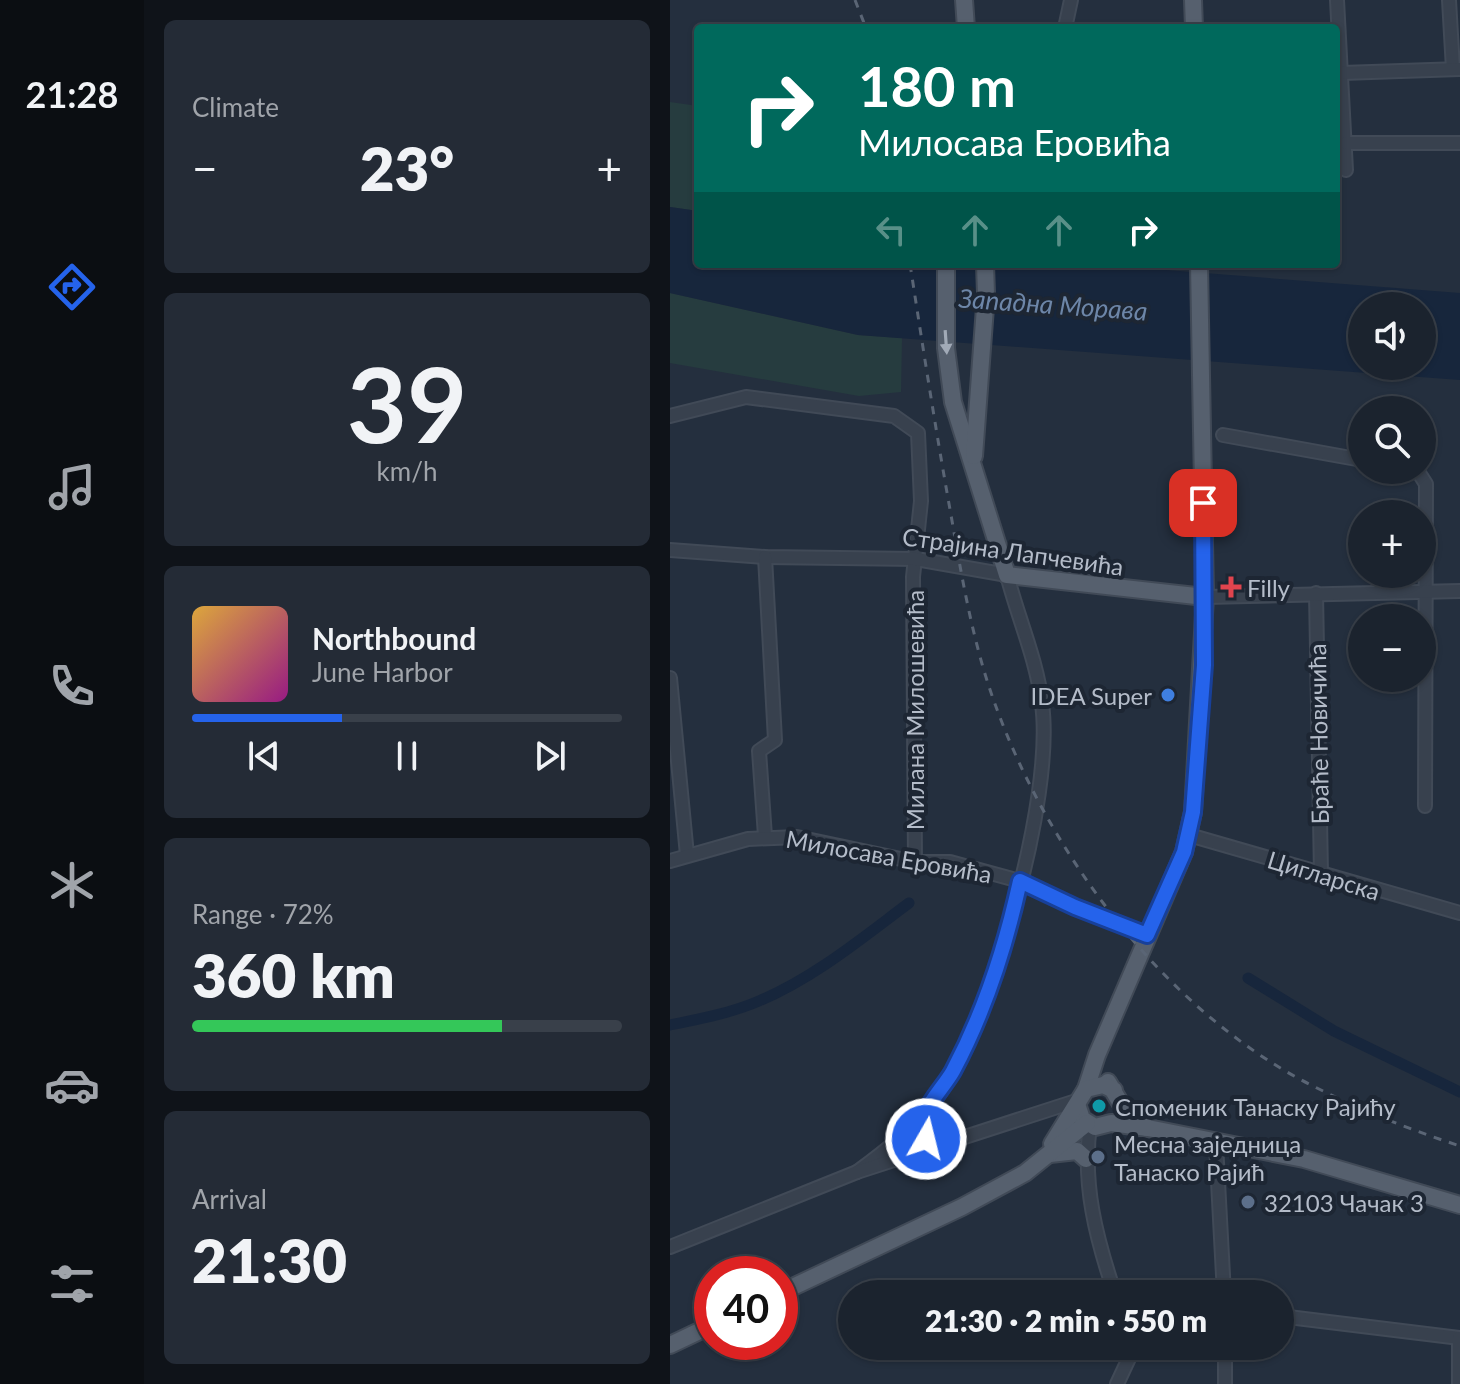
<!DOCTYPE html>
<meta charset="utf-8">
<style>
body{margin:0;font-family:Lato,sans-serif;background:#242b36;color:#f1f3f6;height:100vh;display:flex;flex-direction:column;font-size:30px;white-space:nowrap}
*{box-sizing:border-box;margin:0}
p{font-size:26px;color:#a0a4aa}
.icon{flex:none;width:44px;height:44px;fill:none;stroke:currentColor;stroke-width:2;stroke-linecap:round;stroke-linejoin:round}
.map{position:relative;flex:1;overflow:hidden}
.details{display:flex;flex-direction:column;gap:20px;padding:20px;background:#0f1319;width:526px}
.details>*{flex:none}
.top-card{position:absolute;left:24px;top:24px;width:646px;height:244px;border-radius:8px;box-shadow:0 2px 6px #0004,0 0 0 2px #39404a;background:#00695c;color:#fff;overflow:hidden}
.fabs{position:absolute;left:678px;top:292px;display:grid;gap:16px}
.fabs a{display:grid;place-items:center;width:88px;height:88px;border-radius:50%;background:#1b232e;box-shadow:0 2px 6px #0004,0 0 0 2px #39404a;font-size:40px}
.speed{position:absolute;left:24px;top:1256px;display:flex;gap:16px;font-size:40px;font-weight:700;text-align:center}
.speed>*{display:grid;place-content:center;width:104px;height:104px;border-radius:50%;background:#1b232e;box-shadow:0 2px 6px #0004,0 0 0 2px #39404a;line-height:1}
.speed .limit{border:12px solid #d22;background:#fff;color:#111}
.pin{position:absolute;display:grid;place-items:center;width:68px;height:68px;color:#fff;margin:-34px;border-radius:16px;box-shadow:0 4px 12px #0006}
.me{position:absolute;width:88px;margin:-44px;rotate:8deg;stroke-linejoin:round;filter:drop-shadow(0 0 6px #0008)}
.turn{display:flex;align-items:center;gap:28px;height:168px;padding:0 32px;font-size:36px}
.turn .icon{width:104px;height:104px;stroke-width:2.5}
.turn b{display:block;font-size:56px;line-height:68px}
.lanes{display:flex;align-items:center;height:76px;padding:0 32px;background:#0003;justify-content:center;gap:40px;direction:ltr}
.lanes .off{opacity:.35}
.big{font-size:60px;font-weight:800;line-height:1.1}
.details .tile{flex:1;display:flex;flex-direction:column;justify-content:center;gap:12px;min-width:0;padding:0 28px;border-radius:12px;background:#242b36}
.details .dial{align-items:center;gap:0}
.dial b{font-size:104px;line-height:1}
.song{display:flex;align-items:center;gap:24px}
.cover{width:96px;height:96px;border-radius:12px;background:linear-gradient(135deg,hsl(40 70% 55%),hsl(310 70% 35%))}
.played{height:8px;border-radius:4px;background:linear-gradient(90deg,#2563eb 35%,#39404a 35%)}
.keys{display:flex;justify-content:space-around;direction:ltr}
.heat{display:flex;justify-content:space-between;align-items:center;font-size:44px;direction:ltr}
.charge{height:12px;border-radius:6px;background:linear-gradient(90deg,#34c759 72%,#39404a 0)}
.trip{position:absolute;left:168px;top:1280px;width:456px;height:80px;border-radius:40px;background:#1b232e;box-shadow:0 2px 6px #0004,0 0 0 2px #39404a;font-weight:800;line-height:80px;text-align:center}
main{display:flex;flex:1;min-height:0}
.dock{display:flex;flex-direction:column;width:144px;justify-content:space-around;align-items:center;background:#0b0e12;color:#a0a4aa}
.dock .icon{width:56px;height:56px}
.dock .active{color:#2563eb}
.dock b{font-size:36px;color:#f1f3f6}
.map>svg:first-child{display:block}
.green{fill:#263c3f}
.water{fill:#17263c;fill-rule:evenodd}
.lines{fill:none;stroke-linecap:round;stroke-linejoin:round}
.canal{stroke:#17263c;stroke-width:11}
.minor-casing{stroke:#414a57;stroke-width:16}
.major-casing{stroke:#414a57;stroke-width:20}
.minor{stroke:#38414e;stroke-width:12}
.major{stroke:#56606e;stroke-width:16}
.rail{stroke:#5a6575;stroke-width:3;stroke-dasharray:8 8;stroke-linecap:butt}
.oneway{fill:#a1aab7}
.route-casing{stroke:#184099;stroke-width:20}
.route{stroke:#2563eb;stroke-width:14}
.health-dot{fill:#e0444e;stroke:#1d2633;stroke-width:3}
.shop-dot{fill:#3f7fe0;stroke:#1d2633;stroke-width:3}
.culture-dot{fill:#0f9aa8;stroke:#1d2633;stroke-width:3}
.service-dot{fill:#5c6f8a;stroke:#1d2633;stroke-width:3}
.labels{text-anchor:middle;dominant-baseline:central;stroke-width:8;stroke-linejoin:round;paint-order:stroke}
.street-label{font-size:24px;fill:#b4bcc9;stroke:#1d2633}
.poi-label{font-size:24px;fill:#b4bcc9;stroke:#1d2633;text-anchor:start}
.water-label{font-size:26px;font-style:italic;fill:#6d86a8;stroke:#1d2633}
</style>
<main>
<nav class="dock">
<b>21:28</b>
<svg class="icon active" aria-label="directions" viewBox="0 0 24 24"><path d="M12 3l9 9-9 9-9-9zM9 14v-3h6M13 9l2 2-2 2"/></svg>
<svg class="icon" aria-label="music" viewBox="0 0 24 24"><path d="M9 18V5l10-2v13"/><circle cx="6" cy="18" r="3"/><circle cx="16" cy="16" r="3"/></svg>
<svg class="icon" aria-label="phone" viewBox="0 0 24 24"><path d="M5 4h4l2 5-3 2q2 4 5 5l2-3 5 2v4C11 20 4 13 5 4z"/></svg>
<svg class="icon" aria-label="climate" viewBox="0 0 24 24"><path d="M12 3v18M4 7l16 10M4 17L20 7"/></svg>
<svg class="icon" aria-label="car" viewBox="0 0 24 24"><path d="M5 17H2v-5l4-1 3-4h7l3 4 3 1v5h-3M9 17h6M6 11h13"/><circle cx="7" cy="17" r="2"/><circle cx="17" cy="17" r="2"/></svg>
<svg class="icon" aria-label="filters" viewBox="0 0 24 24"><path d="M4 7h16M4 17h16"/><circle cx="9" cy="7" r="2"/><circle cx="15" cy="17" r="2"/></svg>
</nav>
<section class="details">
<div class="tile"><p>Climate</p>
<div class="heat"><a>−</a><b class="big">23°</b><a>+</a></div>
</div>
<div class="tile dial"><b>39</b><p>km/h</p></div>
<div class="tile">
<div class="song"><i class="cover"></i><div><b>Northbound</b><p>June Harbor</p></div></div>
<div class="played"></div>
<div class="keys"><svg class="icon" aria-label="previous" viewBox="0 0 24 24"><path d="M18 5L8 12l10 7zM5 5v14"/></svg><svg class="icon" aria-label="pause" viewBox="0 0 24 24"><path d="M8 5v14M16 5v14"/></svg><svg class="icon" aria-label="next" viewBox="0 0 24 24"><path d="M6 5l10 7-10 7zM19 5v14"/></svg></div>
</div>
<div class="tile"><p>Range · 72%</p><b class="big">360 km</b><div class="charge"></div></div>
<div class="tile"><p>Arrival</p><b class="big">21:30</b></div>
</section>
<div class="map">
<svg width="790" height="1384" viewBox="0 0 790 1384">
<rect width="100%" height="100%" fill="#242f3e"/>
<!-- green -->
<g class="green">
<polygon points="0,102 28,106 28,211 0,207"/>
<polygon points="0,293 188,335 232,338 231,392 189,396 0,363"/>
</g>
<!-- water -->
<path class="water" d="M 0,207 L 28,211 L 28,264 L 419,264 L 790,293 L 790,380 L 188,335 L 0,293 ZM 692,306 L 752,306 L 752,366 L 692,366 Z"/>
<g class="lines">
<!-- canal -->
<g class="canal">
<polyline points="578,978 664,1031 790,1092"/>
<path d="M 0,1025 C 30,1019 61,1013 89,1001 C 144,978 192,938 239,903"/>
</g>
<defs>
<g id="minor">
<polyline points="667,0 676,170"/>
<polyline points="779,0 783,69"/>
<polyline points="395,28 401,0"/>
<polyline points="672,73 790,69"/>
<polyline points="676,143 790,143"/>
<polyline points="0,416 76,397 224,416 248,433 251,501 243,577 245,862"/>
<polyline points="553,435 692,460"/>
<polyline points="747,470 756,484 755,806"/>
<path d="M 0,550 L 95,557 L 246,559 L 337,575 C 348,618 367,660 372,704 C 385,798 321,1019 267,1098 C 245,1128 217,1150 187,1172"/>
<polyline points="646,593 651,874"/>
<polyline points="535,597 790,591"/>
<polyline points="0,678 17,855"/>
<polyline points="519,835 790,913"/>
<polyline points="95,836 89,751 105,740 95,557"/>
<polyline points="0,861 78,839 127,837 245,862 280,862 350,881 405,907 477,935"/>
<polyline points="251,1118 253,1136 268,1144"/>
<path d="M 420,1125 C 412,1184 426,1238 445,1294"/>
<polyline points="546,1144 554,1294"/>
<polyline points="0,1247 187,1172 409,1100"/>
<polyline points="610,1316 790,1338"/>
<polyline points="789,1338 789,1384"/>
<polyline points="555,1346 555,1384"/>
<polyline points="447,1384 461,1354 461,1346"/>
</g>
<g id="major">
<polyline points="294,0 296,28"/>
<polyline points="523,0 524,28"/>
<polyline points="276,264 276,348 283,402 337,575 535,597"/>
<polyline points="304,456 316,294 315,264"/>
<polyline points="438,1082 451,1104 477,1128"/>
<polyline points="416,1089 427,1055 514,852 523,812 535,597 529,264"/>
<polyline points="408,1107 412,1119 425,1127 441,1123 478,1128 634,1159 790,1205"/>
<polyline points="382,1144 416,1089 433,1085 444,1090"/>
<polyline points="380,1154 407,1151 416,1159"/>
<polyline points="110,1293 292,1207 355,1173 417,1123"/>
<polyline points="0,1345 42,1325"/>
</g>
</defs>
<!-- minor casing -->
<use href="#minor" class="minor-casing"/>
<!-- major casing -->
<use href="#major" class="major-casing"/>
<!-- minor -->
<use href="#minor" class="minor"/>
<!-- major -->
<use href="#major" class="major"/>
<!-- rail -->
<g class="rail">
<polyline points="185,0 196,28"/>
<path d="M 240,264 C 253,348 266,432 281,515 C 292,578 303,644 325,704 C 379,854 495,1010 639,1084 C 688,1109 738,1129 790,1146"/>
</g>
</g>
<!-- one-way arrows -->
<defs><path id="oneway-solid" d="M-6-.8H1V-3.2L6.5 0L1 3.2V.8H-6Z" transform="scale(2)"/></defs>
<use class="oneway" href="#oneway-solid" transform="translate(276 342) rotate(86)"/>
<g class="lines">
<defs>
<path id="route" d="M 256,1139 C 240,1119 272,1091 283,1071 C 314,1013 336,945 350,881 L 405,907 L 477,935 L 514,852 L 523,812 L 534,665 L 533,503"/>
</defs>
<!-- route casing -->
<use href="#route" class="route-casing"/>
<!-- route -->
<use href="#route" class="route"/>
</g>
<!-- markers -->
<path class="health-dot" d="M557 575h8v8h8v8h-8v8h-8v-8h-8v-8h8z"/>
<circle class="shop-dot" cx="498" cy="695" r="8"/>
<circle class="culture-dot" cx="429" cy="1106" r="8"/>
<g class="service-dot">
<circle cx="428" cy="1157" r="8"/>
<circle cx="578" cy="1202" r="8"/>
</g>
<g class="labels">
<!-- street labels -->
<g class="street-label">
<text transform="translate(343 551) rotate(8)">Страјина Лапчевића</text>
<text transform="translate(244 710) rotate(-90)">Милана Милошевића</text>
<text transform="translate(648 734) rotate(-91)">Браће Новичића</text>
<text transform="translate(219 856) rotate(10)">Милосава Еровића</text>
<text transform="translate(654 875) rotate(17)">Цигларска</text>
</g>
<!-- poi labels -->
<g class="poi-label">
<text x="577" y="587">Filly</text>
<text x="482" y="695" text-anchor="end">IDEA Super</text>
<text x="445" y="1106">Споменик Танаску Рајићу</text>
<text x="444" y="1143">Месна заједница<tspan x="444" dy="28">Танаско Рајић</tspan></text>
<text x="594" y="1202">32103 Чачак 3</text>
</g>
<!-- water labels -->
<g class="water-label">
<text transform="translate(383 304) rotate(4)">Западна Морава</text>
</g>
</g>
</svg>
<div class="fabs">
<a><svg class="icon" aria-label="sound" viewBox="0 0 24 24"><path d="M4 9h4l5-4v14l-5-4H4zM17 9q2 3 0 6"/></svg></a>
<a><svg class="icon" aria-label="search" viewBox="0 0 24 24"><circle cx="10" cy="10" r="6"/><path d="M15 15l6 6"/></svg></a>
<a>+</a>
<a>−</a>
</div>
<div class="speed"><div class="limit">40</div></div>
<div class="pin" style="left:533px;top:503px;background:#d93025"><svg class="icon" aria-label="arrive" viewBox="0 0 24 24"><path d="M6 21V4h12l-3 4 3 4H6"/></svg></div>
<svg class="me" style="left:256px;top:1139px" viewBox="-20 -20 40 40"><circle r="17" fill="#2563eb" stroke="#fff" stroke-width="3"/><path d="M0-11L8 9 0 5-8 9z" fill="#fff"/></svg>
<div class="trip">21:30 · 2 min · 550 m</div>
<div class="top-card">
<div class="turn"><svg class="icon" aria-label="right" viewBox="0 0 24 24"><path d="M7 20v-9h11M14 6l5 5-5 5"/></svg><div><b>180 m</b>Милосава Еровића</div></div>
<div class="lanes"><svg class="icon off" aria-label="left" viewBox="0 0 24 24"><path d="M17 20v-9H6M10 6l-5 5 5 5"/></svg><svg class="icon off" aria-label="ahead" viewBox="0 0 24 24"><path d="M12 20V5M6 11l6-6 6 6"/></svg><svg class="icon off" aria-label="ahead" viewBox="0 0 24 24"><path d="M12 20V5M6 11l6-6 6 6"/></svg><svg class="icon" aria-label="right" viewBox="0 0 24 24"><path d="M7 20v-9h11M14 6l5 5-5 5"/></svg></div>
</div>
</div>
</main>
